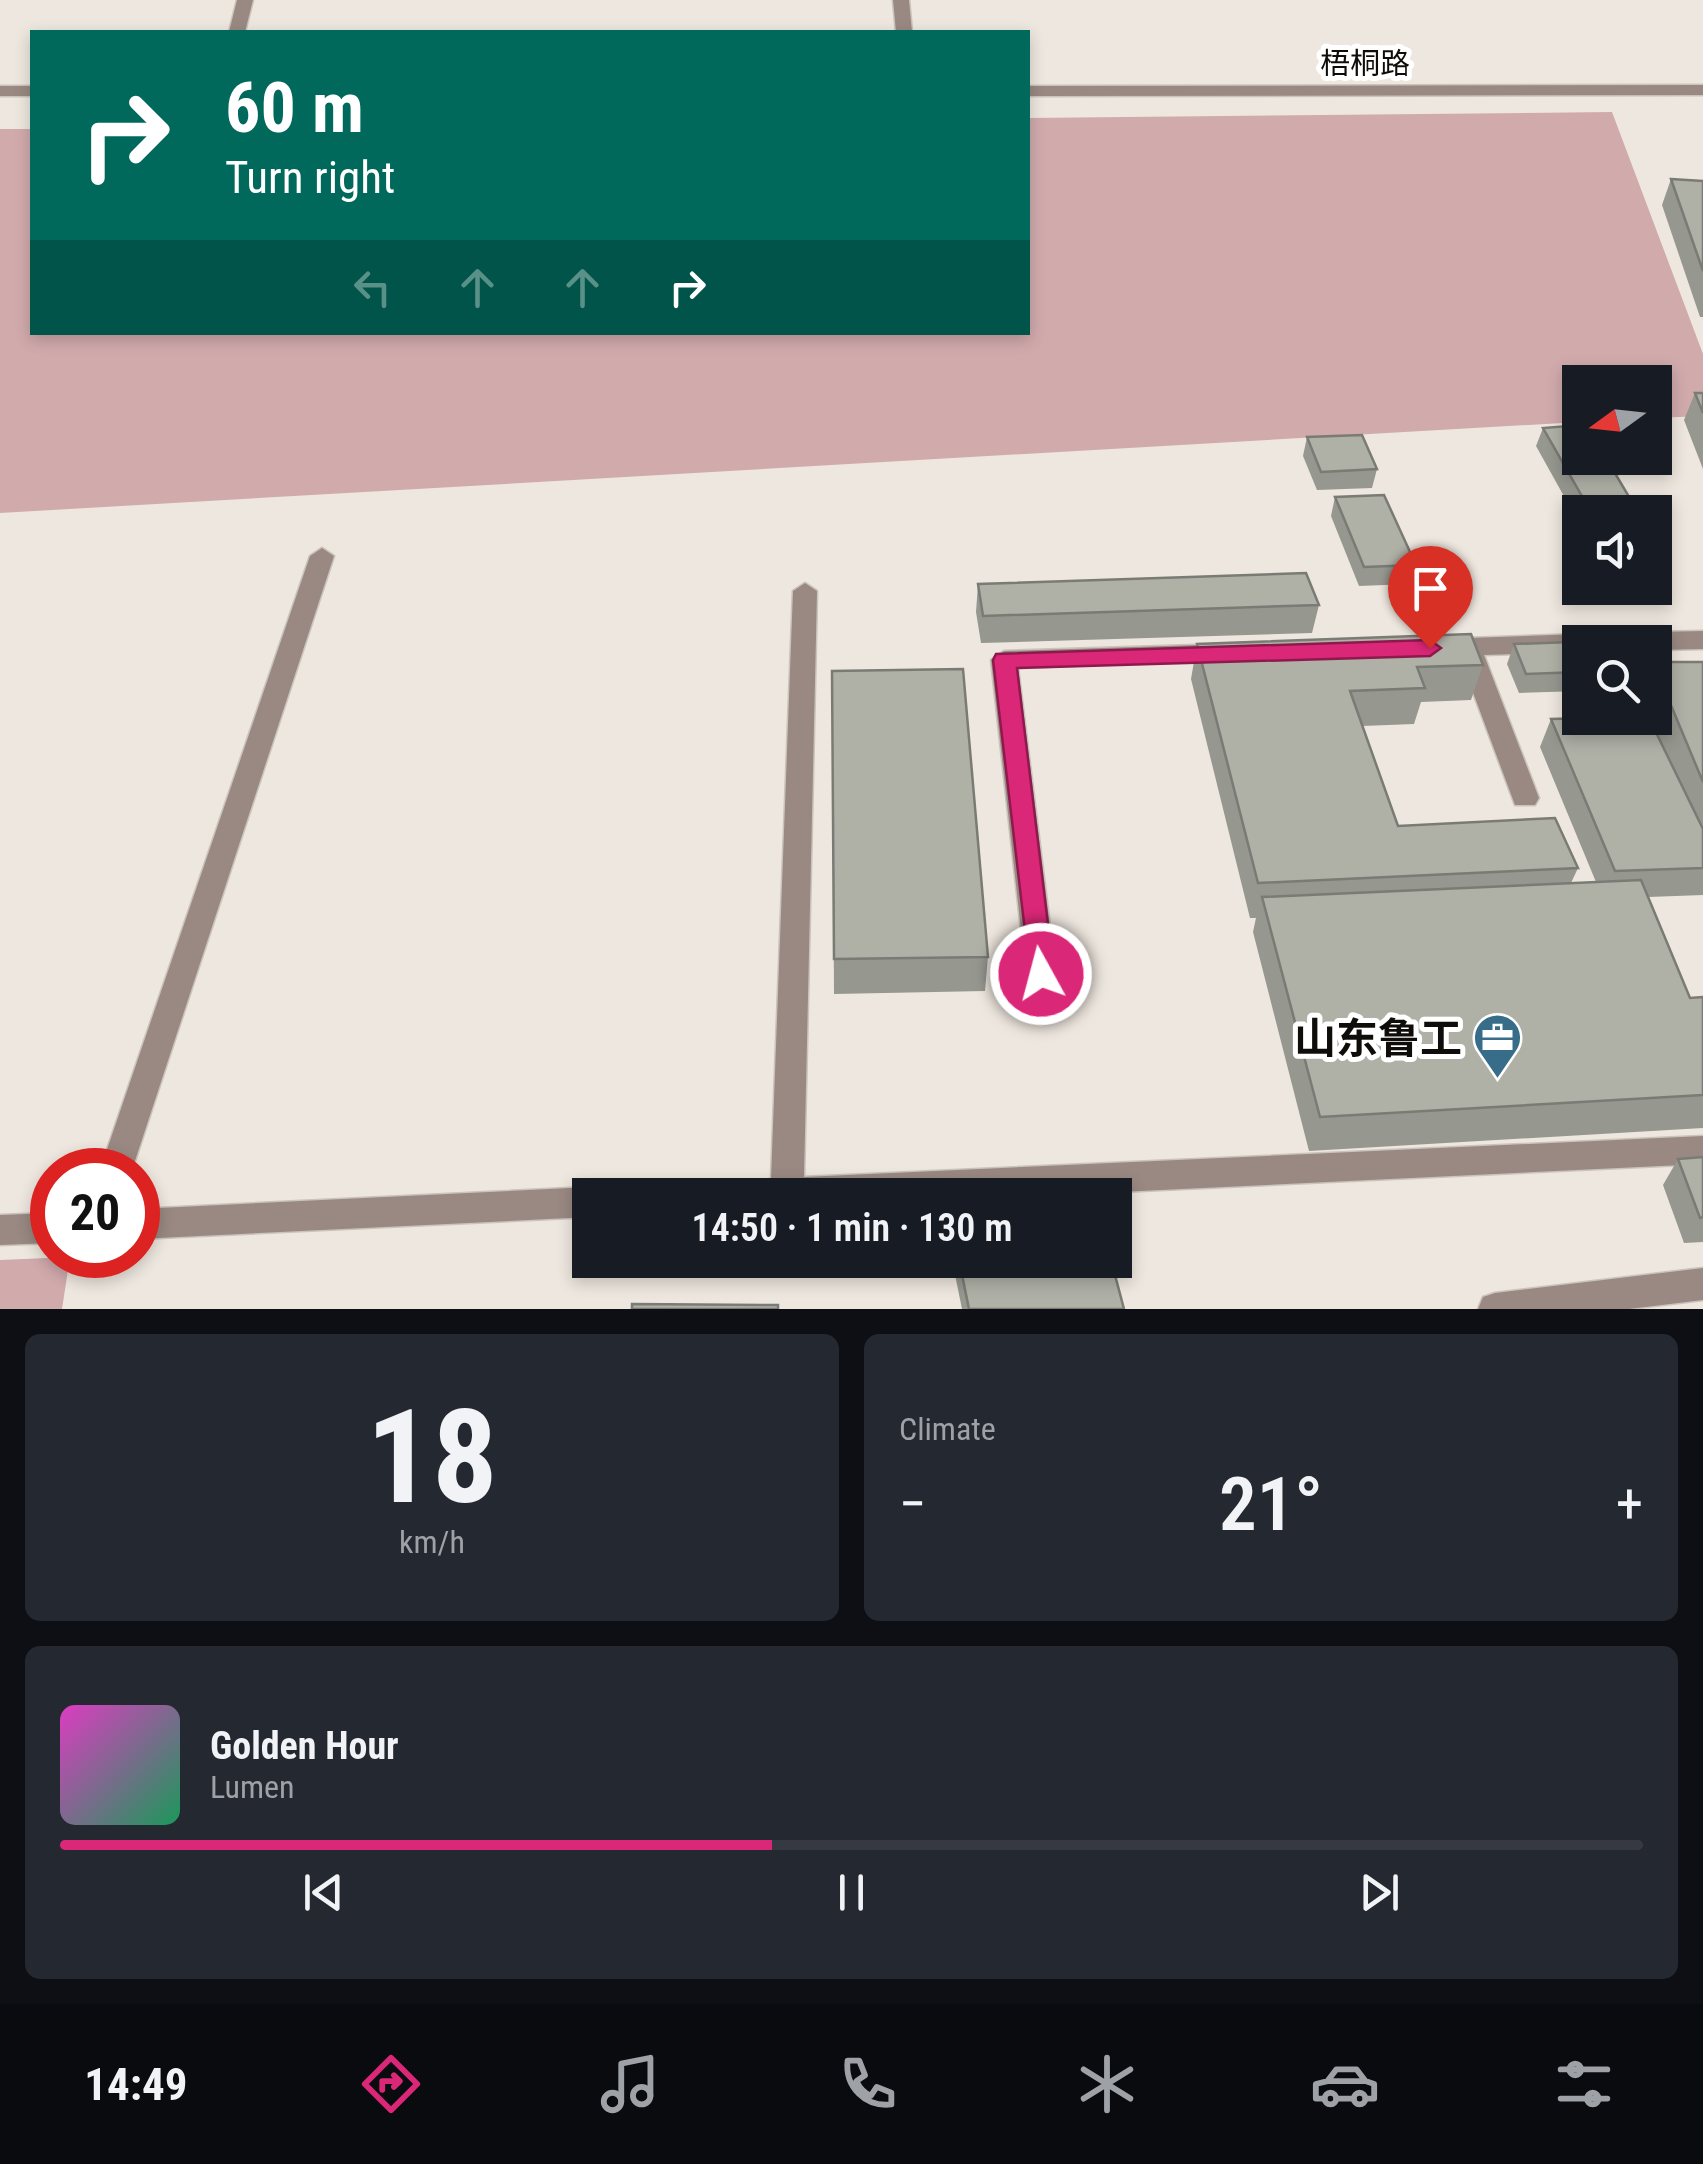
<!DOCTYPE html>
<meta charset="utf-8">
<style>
body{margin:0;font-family:"Roboto Condensed","Noto Sans SC",sans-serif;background:#242831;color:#f1f3f6;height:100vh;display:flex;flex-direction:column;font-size:38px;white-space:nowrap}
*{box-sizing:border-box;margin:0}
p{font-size:32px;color:#9ea1a6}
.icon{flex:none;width:55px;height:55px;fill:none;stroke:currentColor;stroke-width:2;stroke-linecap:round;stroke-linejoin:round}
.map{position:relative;height:1309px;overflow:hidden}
.panel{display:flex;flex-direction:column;gap:25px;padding:25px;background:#0d0f14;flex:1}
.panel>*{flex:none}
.guide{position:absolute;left:30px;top:30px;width:1000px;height:305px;border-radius:0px;box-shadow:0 5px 15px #0003;background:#00695c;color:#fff;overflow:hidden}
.needle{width:65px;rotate:255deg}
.controls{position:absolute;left:1562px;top:365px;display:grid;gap:20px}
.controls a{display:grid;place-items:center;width:110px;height:110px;border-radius:0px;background:#171b24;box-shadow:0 5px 15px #0003;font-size:50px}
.speed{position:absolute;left:30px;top:1148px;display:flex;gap:20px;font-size:50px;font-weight:700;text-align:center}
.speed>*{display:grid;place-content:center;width:130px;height:130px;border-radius:50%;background:#171b24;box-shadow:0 5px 15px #0003;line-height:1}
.speed .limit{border:15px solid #d22;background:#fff;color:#111}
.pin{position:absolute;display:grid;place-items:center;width:85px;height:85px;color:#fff;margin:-102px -42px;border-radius:50% 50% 50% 0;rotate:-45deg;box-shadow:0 0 10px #0007}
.pin .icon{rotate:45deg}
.me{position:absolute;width:110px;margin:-55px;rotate:353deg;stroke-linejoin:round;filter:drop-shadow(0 0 8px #0008)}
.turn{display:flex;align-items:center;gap:35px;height:210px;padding:0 30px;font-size:45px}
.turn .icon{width:130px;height:130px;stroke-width:2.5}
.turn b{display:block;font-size:70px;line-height:85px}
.lanes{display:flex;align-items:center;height:95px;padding:0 30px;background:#0003;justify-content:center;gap:50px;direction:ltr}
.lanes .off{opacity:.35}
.big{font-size:75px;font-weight:600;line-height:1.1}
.panel .card{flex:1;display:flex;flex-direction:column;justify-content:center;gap:15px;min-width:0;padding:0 35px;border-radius:15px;background:#242831}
.panel .dial{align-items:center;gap:0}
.dial b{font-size:130px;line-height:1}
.song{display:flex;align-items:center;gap:30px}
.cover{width:120px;height:120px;border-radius:15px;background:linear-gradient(135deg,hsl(310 70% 55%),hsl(150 70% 35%))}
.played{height:10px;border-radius:5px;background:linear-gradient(90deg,#db2777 45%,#363941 45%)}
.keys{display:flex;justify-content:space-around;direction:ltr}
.heat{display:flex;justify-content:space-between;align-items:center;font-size:55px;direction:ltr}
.panel .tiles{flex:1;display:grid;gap:25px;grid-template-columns:1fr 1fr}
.card:last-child{grid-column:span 2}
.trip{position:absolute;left:572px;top:1178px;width:560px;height:100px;border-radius:0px;background:#171b24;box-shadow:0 5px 15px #0003;font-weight:600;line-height:100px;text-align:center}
.dock{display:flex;height:160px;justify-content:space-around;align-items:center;background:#090b0e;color:#9ea1a6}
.dock .icon{width:70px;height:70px}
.dock .selected{color:#db2777}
.dock b{font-size:45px;color:#f1f3f6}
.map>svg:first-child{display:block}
.green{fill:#d1aaac}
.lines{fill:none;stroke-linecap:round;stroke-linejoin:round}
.minor-casing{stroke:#cac4bd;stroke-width:3}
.minor{fill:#998982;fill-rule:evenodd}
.wall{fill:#96978f}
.building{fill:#afb0a6;stroke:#7a7b74;stroke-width:2.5}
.route{fill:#db2777;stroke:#8e194d;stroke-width:2.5}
.labels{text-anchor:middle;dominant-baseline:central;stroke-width:10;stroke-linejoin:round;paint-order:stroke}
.far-street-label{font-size:30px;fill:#0f0d0a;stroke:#fff}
.near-poi-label{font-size:42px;font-weight:bold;fill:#0f0d0a;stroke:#fff;text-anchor:end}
</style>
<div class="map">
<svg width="1703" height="1309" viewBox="0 0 1703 1309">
<rect width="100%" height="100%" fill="#eee7df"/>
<!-- green -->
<g class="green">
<polygon points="1612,112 1703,354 1703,416 1655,418 1655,382 1580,382 1580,422 0,513 0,129 32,129 32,332 1028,332 1028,118"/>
<polygon points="70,1257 62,1309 0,1309 0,1260"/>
</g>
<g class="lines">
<defs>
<g id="minor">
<polygon points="237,0 253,0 245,32 229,32"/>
<polygon points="893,0 909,0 912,32 896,32"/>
<polygon points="1703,85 1703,95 1028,96 1028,86"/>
<rect x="0" y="86" width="32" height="10"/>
<polygon points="322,548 334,556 132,1170 100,1170 310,556"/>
<polygon points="805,583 817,591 804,1177 1703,1136 1703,1164 1056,1195 727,1195 731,1184 771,1179 793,591"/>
<polygon points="1703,631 1703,649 1655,650 1655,642 1594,642 1606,633"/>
<polygon points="1580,634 1592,642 1580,642 1580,652 1484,655 1539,798 1535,805 1515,805 1456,647 1468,638"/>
<polygon points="1228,644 1237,647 1240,653 1237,659 1018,668 1056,975 1051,984 1041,987 1031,984 1026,975 991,660 1004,651"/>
<polygon points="590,1187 603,1195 590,1195 590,1217 138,1239 138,1209"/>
<polygon points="52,1213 52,1243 0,1245 0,1215"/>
<polygon points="1703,1268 1703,1300 1629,1309 1478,1309 1483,1297 1495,1293"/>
</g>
</defs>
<!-- minor casing -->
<use href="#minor" class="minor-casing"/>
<!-- minor -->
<use href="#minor" class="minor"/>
</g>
<!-- wall -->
<g class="wall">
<polygon points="1671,179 1703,181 1703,317 1700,317 1662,205"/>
<polygon points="1695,393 1703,393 1703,469 1684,420"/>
<polygon points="1543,428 1638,512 1580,512 1580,525 1536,446"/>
<polygon points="1307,437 1377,469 1372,488 1317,490 1303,456"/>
<polygon points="1335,497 1416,565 1410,584 1359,586 1331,516"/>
<polygon points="1655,541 1670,567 1662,586 1655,586"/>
<polygon points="978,584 1319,605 1312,633 981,643 976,612"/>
<polygon points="1580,642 1580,691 1519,693 1507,664 1514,644"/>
<polygon points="1197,644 1483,665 1471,700 1421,702 1414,724 1362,726 1398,826 1578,868 1571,883 1596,882 1540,747 1551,719 1655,718 1655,662 1703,662 1703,895 1648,897 1690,998 1703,997 1703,1128 1309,1151 1253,932 1256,918 1250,918 1191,679"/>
<polygon points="832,671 988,957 985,991 834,994"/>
<polygon points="1703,1157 1703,1242 1684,1243 1663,1185 1678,1159"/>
<polygon points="952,1260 1111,1260 1124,1309 962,1309"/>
</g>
<!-- building -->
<g class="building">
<polygon points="1671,179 1703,181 1703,271"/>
<polygon points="1695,393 1703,393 1703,413"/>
<polygon points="1580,425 1580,458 1606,458 1638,512 1591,512 1543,428"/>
<polygon points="1362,435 1377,469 1321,472 1307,437"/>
<polygon points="1384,495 1416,565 1364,567 1335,497"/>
<polygon points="1655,541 1670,567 1655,567"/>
<polygon points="1306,573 1319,605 983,616 978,584"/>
<polygon points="1471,634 1483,665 1417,667 1425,688 1350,691 1398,826 1555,818 1578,868 1258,883 1197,644"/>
<polygon points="1627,640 1628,642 1580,642 1580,672 1526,674 1514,644"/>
<polygon points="1655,662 1703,662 1703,782 1655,667"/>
<polygon points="963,669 988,957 834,959 832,671"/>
<polygon points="1592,718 1649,718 1703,829 1703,868 1615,871 1551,719"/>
<polygon points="1641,880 1690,998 1703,997 1703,1095 1320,1117 1262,897"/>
<polygon points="1703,1157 1703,1217 1700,1218 1678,1159"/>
<polygon points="959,1260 1111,1260 1124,1309 969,1309"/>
<polygon points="632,1304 778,1305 778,1309 632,1309"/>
</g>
<!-- route -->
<polygon class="route" points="1430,640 1441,648 1430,656 1017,668 1054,974 1050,982 1041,986 1031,982 993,660 996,654"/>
<!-- icons -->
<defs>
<symbol id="office-pin" viewBox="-11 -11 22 30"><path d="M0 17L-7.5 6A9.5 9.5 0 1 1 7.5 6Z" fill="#386d89" stroke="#fff"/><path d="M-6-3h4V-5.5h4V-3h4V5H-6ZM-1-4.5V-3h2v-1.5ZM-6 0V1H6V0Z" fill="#fff"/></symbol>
</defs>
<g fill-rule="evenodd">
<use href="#office-pin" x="1470" y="1010" width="55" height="75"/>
</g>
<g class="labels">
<!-- far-street labels -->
<g class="far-street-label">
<text x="1365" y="63">梧桐路</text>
</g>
<!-- near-poi labels -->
<g class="near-poi-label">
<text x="1462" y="1038">山东鲁工</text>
</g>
</g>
</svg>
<div class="controls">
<a><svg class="needle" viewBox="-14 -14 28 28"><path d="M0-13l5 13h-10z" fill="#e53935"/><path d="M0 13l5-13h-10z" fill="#9ea1a6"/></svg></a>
<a><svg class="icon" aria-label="sound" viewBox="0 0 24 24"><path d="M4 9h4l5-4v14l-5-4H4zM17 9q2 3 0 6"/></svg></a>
<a><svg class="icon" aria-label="search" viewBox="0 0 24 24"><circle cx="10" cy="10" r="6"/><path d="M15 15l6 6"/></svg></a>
</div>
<div class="speed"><div class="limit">20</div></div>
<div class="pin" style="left:1430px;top:648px;background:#d93025"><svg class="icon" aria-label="arrive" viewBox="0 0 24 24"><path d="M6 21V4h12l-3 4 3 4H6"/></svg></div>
<svg class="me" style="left:1041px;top:974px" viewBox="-20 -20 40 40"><circle r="17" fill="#db2777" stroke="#fff" stroke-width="3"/><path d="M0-11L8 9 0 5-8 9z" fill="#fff"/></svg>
<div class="trip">14:50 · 1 min · 130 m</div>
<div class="guide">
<div class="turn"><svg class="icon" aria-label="right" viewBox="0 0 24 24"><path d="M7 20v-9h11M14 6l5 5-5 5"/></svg><div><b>60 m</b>Turn right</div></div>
<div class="lanes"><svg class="icon off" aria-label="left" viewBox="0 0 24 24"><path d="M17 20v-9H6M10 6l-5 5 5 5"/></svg><svg class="icon off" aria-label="ahead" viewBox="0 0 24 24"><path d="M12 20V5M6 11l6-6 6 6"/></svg><svg class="icon off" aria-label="ahead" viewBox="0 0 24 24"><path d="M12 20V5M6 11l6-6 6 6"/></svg><svg class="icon" aria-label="right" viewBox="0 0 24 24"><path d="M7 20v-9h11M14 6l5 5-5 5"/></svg></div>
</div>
</div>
<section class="panel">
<div class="tiles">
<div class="card dial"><b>18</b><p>km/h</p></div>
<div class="card"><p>Climate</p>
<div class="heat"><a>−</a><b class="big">21°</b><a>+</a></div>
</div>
<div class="card">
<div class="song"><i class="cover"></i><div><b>Golden Hour</b><p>Lumen</p></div></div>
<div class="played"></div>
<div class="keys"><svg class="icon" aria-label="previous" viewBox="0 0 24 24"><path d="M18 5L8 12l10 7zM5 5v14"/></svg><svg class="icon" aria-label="pause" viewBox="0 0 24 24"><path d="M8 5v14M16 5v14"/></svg><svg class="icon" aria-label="next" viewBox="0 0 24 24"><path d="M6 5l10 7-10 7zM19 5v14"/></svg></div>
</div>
</div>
</section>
<nav class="dock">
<b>14:49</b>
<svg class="icon selected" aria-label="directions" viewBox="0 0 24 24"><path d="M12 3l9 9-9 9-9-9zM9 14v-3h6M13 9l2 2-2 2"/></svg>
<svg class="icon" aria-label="music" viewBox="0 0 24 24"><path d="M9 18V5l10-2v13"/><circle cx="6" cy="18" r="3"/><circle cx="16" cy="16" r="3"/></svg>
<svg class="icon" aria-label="phone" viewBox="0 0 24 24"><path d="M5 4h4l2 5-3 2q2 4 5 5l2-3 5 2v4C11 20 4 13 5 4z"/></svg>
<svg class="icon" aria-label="climate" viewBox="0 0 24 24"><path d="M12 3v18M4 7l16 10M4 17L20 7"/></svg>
<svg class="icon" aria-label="car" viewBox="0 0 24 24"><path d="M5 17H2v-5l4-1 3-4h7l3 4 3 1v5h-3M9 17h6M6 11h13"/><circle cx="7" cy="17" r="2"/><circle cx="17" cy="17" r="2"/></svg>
<svg class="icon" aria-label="filters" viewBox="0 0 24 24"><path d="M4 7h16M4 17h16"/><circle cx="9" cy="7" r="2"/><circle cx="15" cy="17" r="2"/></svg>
</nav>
